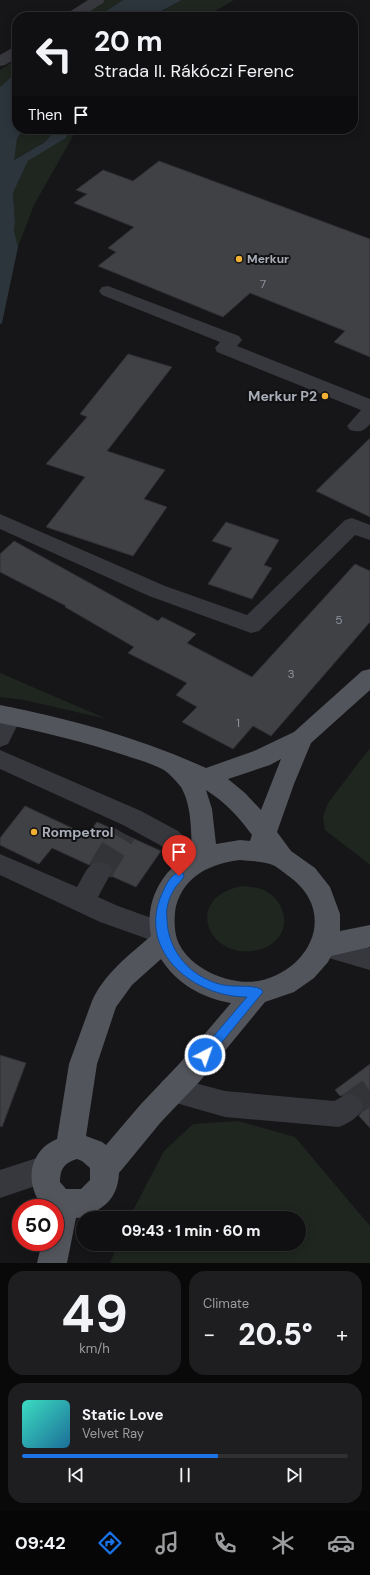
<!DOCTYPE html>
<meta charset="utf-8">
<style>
body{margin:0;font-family:"DM Sans",sans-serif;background:#1e1e20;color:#f1f3f6;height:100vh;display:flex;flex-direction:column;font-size:15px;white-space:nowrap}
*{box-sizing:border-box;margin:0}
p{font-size:13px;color:#9c9d9f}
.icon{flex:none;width:22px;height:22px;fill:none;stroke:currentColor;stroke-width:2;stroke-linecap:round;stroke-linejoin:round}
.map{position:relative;height:1263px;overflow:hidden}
.side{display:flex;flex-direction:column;gap:8px;padding:8px;background:#09090a;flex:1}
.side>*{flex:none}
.banner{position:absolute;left:12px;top:12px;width:346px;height:122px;border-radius:16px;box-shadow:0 2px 10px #0003,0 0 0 1px #303032;background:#101012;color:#f1f3f6;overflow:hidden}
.speed{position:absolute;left:12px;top:1199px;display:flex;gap:8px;font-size:20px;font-weight:700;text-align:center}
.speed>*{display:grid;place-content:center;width:52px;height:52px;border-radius:50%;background:#101012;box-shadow:0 2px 10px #0003,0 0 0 1px #303032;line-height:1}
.speed .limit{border:6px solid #d22;background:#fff;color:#111}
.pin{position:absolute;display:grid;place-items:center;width:34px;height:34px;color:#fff;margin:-41px -17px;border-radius:50% 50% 50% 0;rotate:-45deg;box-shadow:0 0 4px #0007}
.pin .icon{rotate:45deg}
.me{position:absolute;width:44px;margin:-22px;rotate:41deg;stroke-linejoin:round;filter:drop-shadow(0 0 3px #0008)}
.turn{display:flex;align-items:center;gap:14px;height:84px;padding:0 16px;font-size:18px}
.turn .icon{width:52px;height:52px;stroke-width:2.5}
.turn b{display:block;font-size:28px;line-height:34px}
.then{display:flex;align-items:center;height:38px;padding:0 16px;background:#0003;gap:8px;font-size:15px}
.big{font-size:30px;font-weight:800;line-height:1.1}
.side .card{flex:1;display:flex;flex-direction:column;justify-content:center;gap:6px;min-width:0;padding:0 14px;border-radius:16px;background:#1e1e20}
.side .dial{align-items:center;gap:0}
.dial b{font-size:52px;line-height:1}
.song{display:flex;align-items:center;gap:12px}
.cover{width:48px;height:48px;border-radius:6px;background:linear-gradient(135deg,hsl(170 70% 55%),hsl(200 70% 35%))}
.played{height:4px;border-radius:2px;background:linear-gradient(90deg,#1a73e8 60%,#303032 60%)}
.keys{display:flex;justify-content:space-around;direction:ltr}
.heat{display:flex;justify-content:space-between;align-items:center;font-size:22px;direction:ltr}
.side .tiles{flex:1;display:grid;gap:8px;grid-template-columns:1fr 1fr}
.card:last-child{grid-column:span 2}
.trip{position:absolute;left:76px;top:1211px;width:230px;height:40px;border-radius:20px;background:#101012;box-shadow:0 2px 10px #0003,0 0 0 1px #303032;font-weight:800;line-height:40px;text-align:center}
.tab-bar{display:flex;height:64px;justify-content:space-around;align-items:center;background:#060607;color:#9c9d9f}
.tab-bar .icon{width:28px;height:28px}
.tab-bar .on{color:#1a73e8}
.tab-bar b{font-size:18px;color:#f1f3f6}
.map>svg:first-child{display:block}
.green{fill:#1e261f}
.water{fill:#2c353c}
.building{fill:#404145;stroke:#303034}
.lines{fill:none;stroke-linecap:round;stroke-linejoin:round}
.minor-tunnel{stroke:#333438;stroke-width:26;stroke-dasharray:26 13;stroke-linecap:butt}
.minor{fill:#37383d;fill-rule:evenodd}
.major{fill:#53555c;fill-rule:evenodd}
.route{fill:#1a73e8;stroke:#114b97}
.poi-dot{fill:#f2b134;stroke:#111113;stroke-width:1.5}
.labels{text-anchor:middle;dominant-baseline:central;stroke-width:4;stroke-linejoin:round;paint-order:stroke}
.far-poi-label{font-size:12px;font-weight:bold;fill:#a8adb8;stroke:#111113;text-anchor:start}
.number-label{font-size:12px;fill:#8e929b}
.poi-label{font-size:14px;font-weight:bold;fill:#a8adb8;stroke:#111113;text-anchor:end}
</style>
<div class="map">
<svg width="370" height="1263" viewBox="0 0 370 1263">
<rect width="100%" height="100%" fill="#161618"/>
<!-- green -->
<g class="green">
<polygon points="107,0 123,0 97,17 81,17"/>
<polygon points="182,0 234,0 205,17 151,17"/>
<polygon points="17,59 17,72 0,87 0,70"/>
<polygon points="23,129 57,129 45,142 13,160 17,139"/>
<polygon points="70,129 77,129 34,205 18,247 14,231 15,222 13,193 28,161 66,138"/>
<polygon points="0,673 107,719 24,700 0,697"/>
<polygon points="370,748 370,864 369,864 325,830 323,817 328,803"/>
<path d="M 242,886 C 251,887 261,887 269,893 C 285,904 291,928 274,942 C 270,946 263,949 258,950 C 209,962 181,898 242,886 Z"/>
<polygon points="238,1121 295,1137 370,1226 370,1263 110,1263 118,1244 299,1244 299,1218 129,1218 164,1151 193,1124"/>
</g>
<!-- water -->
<g class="water">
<polygon points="123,0 182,0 150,17 97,17"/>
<polygon points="17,72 17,129 23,129 17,139 14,160 45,142 57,129 70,129 66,138 28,161 13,193 15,222 14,231 18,247 2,323 0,324 0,87"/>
</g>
<!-- building -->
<g class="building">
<polygon points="159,161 370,239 370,357 334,342 345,331 250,293 223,317 98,266 116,252 108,248 134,227 74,203 87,194 76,190 103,170 133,181"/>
<polygon points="128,354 172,367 107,451 165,470 144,499 167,507 133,556 46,527 85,477 46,464 87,417 80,414"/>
<polygon points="370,438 370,517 316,491"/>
<polygon points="226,522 279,540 264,565 272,568 252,599 208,584 232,548 212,541"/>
<polygon points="14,541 158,621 162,617 196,634 187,643 252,677 355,564 370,571 370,622 271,736 253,726 233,749 182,722 197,707 176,695 187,683 128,653 134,647 65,607 66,606 0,572 0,554"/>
<polygon points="25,806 87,835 97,822 161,851 136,887 111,876 113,870 109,863 97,861 89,865 52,848 39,864 0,845 0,838"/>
<polygon points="0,1055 26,1063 2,1127 0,1126"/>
<polygon points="370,1064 370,1128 359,1116 364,1107 360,1096 350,1092 340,1096 335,1090"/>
</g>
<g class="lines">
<!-- minor-tunnel -->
<g class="minor-tunnel">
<polyline points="100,871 123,833"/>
<polyline points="349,1106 370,1091"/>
</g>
<!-- minor -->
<g class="minor">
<polygon points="88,0 105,0 103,3 81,17 64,17 66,14"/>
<polygon points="17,47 17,58 5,65 0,66 0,55 12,48"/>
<path d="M 108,286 L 239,336 L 242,340 L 237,346 L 370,399 L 370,424 C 364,431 360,433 350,430 L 347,426 L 361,410 L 217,352 L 215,348 L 220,342 L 102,295 L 99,291 L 102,287 Z"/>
<polygon points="0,514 165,586 247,615 345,520 352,518 370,525 370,540 355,535 259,631 251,633 149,596 0,529"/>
<polygon points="10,707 18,710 22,716 8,744 0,747 0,713 2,710"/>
<polygon points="0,750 141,811 178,831 188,840 200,867 197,874 188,877 179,874 170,854 160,845 123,825 0,769"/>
<path d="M 0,854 L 77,887 C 86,872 89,857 109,864 L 112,871 L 98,897 L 118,906 L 171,925 L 175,933 L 171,941 L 162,944 L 100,922 L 0,875 Z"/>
<polygon points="324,935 370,948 370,970 315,954 311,946 315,938"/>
<path d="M 172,1077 L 225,1091 L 334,1101 L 349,1093 L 359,1097 L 363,1106 C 358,1118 351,1122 339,1127 L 225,1117 L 162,1099 L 158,1090 L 162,1081 Z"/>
<polygon points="46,1155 56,1159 60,1169 56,1179 0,1198 0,1170"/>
</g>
<!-- major -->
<path class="major" d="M 370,669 L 370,690 L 311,743 L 294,784 L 277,832 L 291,851 L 315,868 L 330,887 L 340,914 L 340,931 L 370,925 L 370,947 L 331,956 L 328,962 L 314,978 L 294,992 L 265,1002 L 200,1081 L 161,1122 L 119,1173 C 118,1194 108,1207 89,1214 C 85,1216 81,1218 76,1218 L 67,1263 L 37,1263 L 42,1242 L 55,1242 L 55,1208 L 44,1208 C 24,1185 28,1151 57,1139 L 69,1064 L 92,1001 C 104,974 129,955 151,936 C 144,902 162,869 192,853 C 191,832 192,806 181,787 C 177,782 169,773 164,770 C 153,764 139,760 127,756 C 85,742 43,732 0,723 L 0,705 C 71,719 140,738 206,768 L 254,751 L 294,732 L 362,671 ZM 281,759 L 261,810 L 245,793 L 228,779 L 270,765 ZM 206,790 C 225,802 239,817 252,835 L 250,841 L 240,840 L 216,844 L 212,809 ZM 240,860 C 250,861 260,861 270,864 C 277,866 284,873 290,877 C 338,913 310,971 258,981 C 229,986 187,968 177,939 C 174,929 174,917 176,906 C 185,875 210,864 240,860 ZM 161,959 C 177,984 202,998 231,1003 L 180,1063 L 141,1104 L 106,1145 L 102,1142 L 86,1136 L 97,1064 L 116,1007 L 132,985 ZM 77,1159 L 82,1161 L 90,1168 L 90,1180 L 81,1189 L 66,1189 L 60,1182 C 60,1169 64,1163 77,1159 Z"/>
</g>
<!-- route -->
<path class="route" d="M 179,872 L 183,873 L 184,876 C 182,881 177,884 175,888 C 171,893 168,902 167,908 C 166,912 167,916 167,920 C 168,951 190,976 219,984 C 233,988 250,984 261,989 L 263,992 L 209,1058 L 205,1060 L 201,1058 L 199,1055 L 201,1051 L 247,997 C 194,997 138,952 161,896 C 165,887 169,876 179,872 Z"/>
<!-- markers -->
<g class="poi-dot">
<circle cx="239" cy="259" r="4"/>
<circle cx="325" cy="396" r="4"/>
<circle cx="34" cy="832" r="4"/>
</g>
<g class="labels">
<!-- far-poi labels -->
<g class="far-poi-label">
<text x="247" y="259">Merkur</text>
</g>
<!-- number labels -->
<g class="number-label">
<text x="263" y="284">7</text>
<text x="339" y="620">5</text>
<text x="291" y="674">3</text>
<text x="238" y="723">1</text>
</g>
<!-- poi labels -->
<g class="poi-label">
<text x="317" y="396">Merkur P2</text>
<text x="42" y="832" text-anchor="start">Rompetrol</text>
</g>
</g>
</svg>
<div class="speed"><div class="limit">50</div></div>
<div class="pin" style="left:179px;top:876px;background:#d93025"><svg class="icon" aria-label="arrive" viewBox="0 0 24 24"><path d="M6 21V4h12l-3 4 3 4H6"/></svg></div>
<svg class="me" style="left:205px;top:1055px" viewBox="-20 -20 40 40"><circle r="17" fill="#1a73e8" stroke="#fff" stroke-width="3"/><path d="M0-11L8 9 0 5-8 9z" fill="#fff"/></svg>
<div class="trip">09:43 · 1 min · 60 m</div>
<div class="banner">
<div class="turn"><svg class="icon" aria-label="left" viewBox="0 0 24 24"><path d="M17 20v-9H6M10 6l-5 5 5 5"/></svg><div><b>20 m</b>Strada II. Rákóczi Ferenc</div></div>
<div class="then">Then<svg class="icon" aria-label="arrive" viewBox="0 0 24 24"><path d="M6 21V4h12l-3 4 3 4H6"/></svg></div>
</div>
</div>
<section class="side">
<div class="tiles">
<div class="card dial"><b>49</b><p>km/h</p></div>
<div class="card"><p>Climate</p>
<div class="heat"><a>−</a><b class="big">20.5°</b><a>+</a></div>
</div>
<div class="card">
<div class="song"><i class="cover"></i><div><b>Static Love</b><p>Velvet Ray</p></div></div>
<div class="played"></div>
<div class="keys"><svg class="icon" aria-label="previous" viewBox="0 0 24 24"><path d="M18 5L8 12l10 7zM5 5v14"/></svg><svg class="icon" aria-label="pause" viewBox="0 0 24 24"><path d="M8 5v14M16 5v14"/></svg><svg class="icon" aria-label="next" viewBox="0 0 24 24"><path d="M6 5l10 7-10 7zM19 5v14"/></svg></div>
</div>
</div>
</section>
<nav class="tab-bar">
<b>09:42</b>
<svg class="icon on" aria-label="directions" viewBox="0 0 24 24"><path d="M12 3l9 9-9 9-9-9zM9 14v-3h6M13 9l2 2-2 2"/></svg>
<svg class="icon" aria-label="music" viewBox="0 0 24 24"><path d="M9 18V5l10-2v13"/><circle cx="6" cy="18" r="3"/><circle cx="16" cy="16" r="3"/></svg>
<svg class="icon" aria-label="phone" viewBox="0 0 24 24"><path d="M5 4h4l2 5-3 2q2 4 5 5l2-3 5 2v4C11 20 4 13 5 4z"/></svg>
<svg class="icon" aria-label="climate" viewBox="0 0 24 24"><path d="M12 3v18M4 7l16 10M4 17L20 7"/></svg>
<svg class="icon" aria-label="car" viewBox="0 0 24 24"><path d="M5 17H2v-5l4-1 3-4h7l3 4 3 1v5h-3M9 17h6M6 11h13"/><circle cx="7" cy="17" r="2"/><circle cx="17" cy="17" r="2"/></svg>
</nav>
